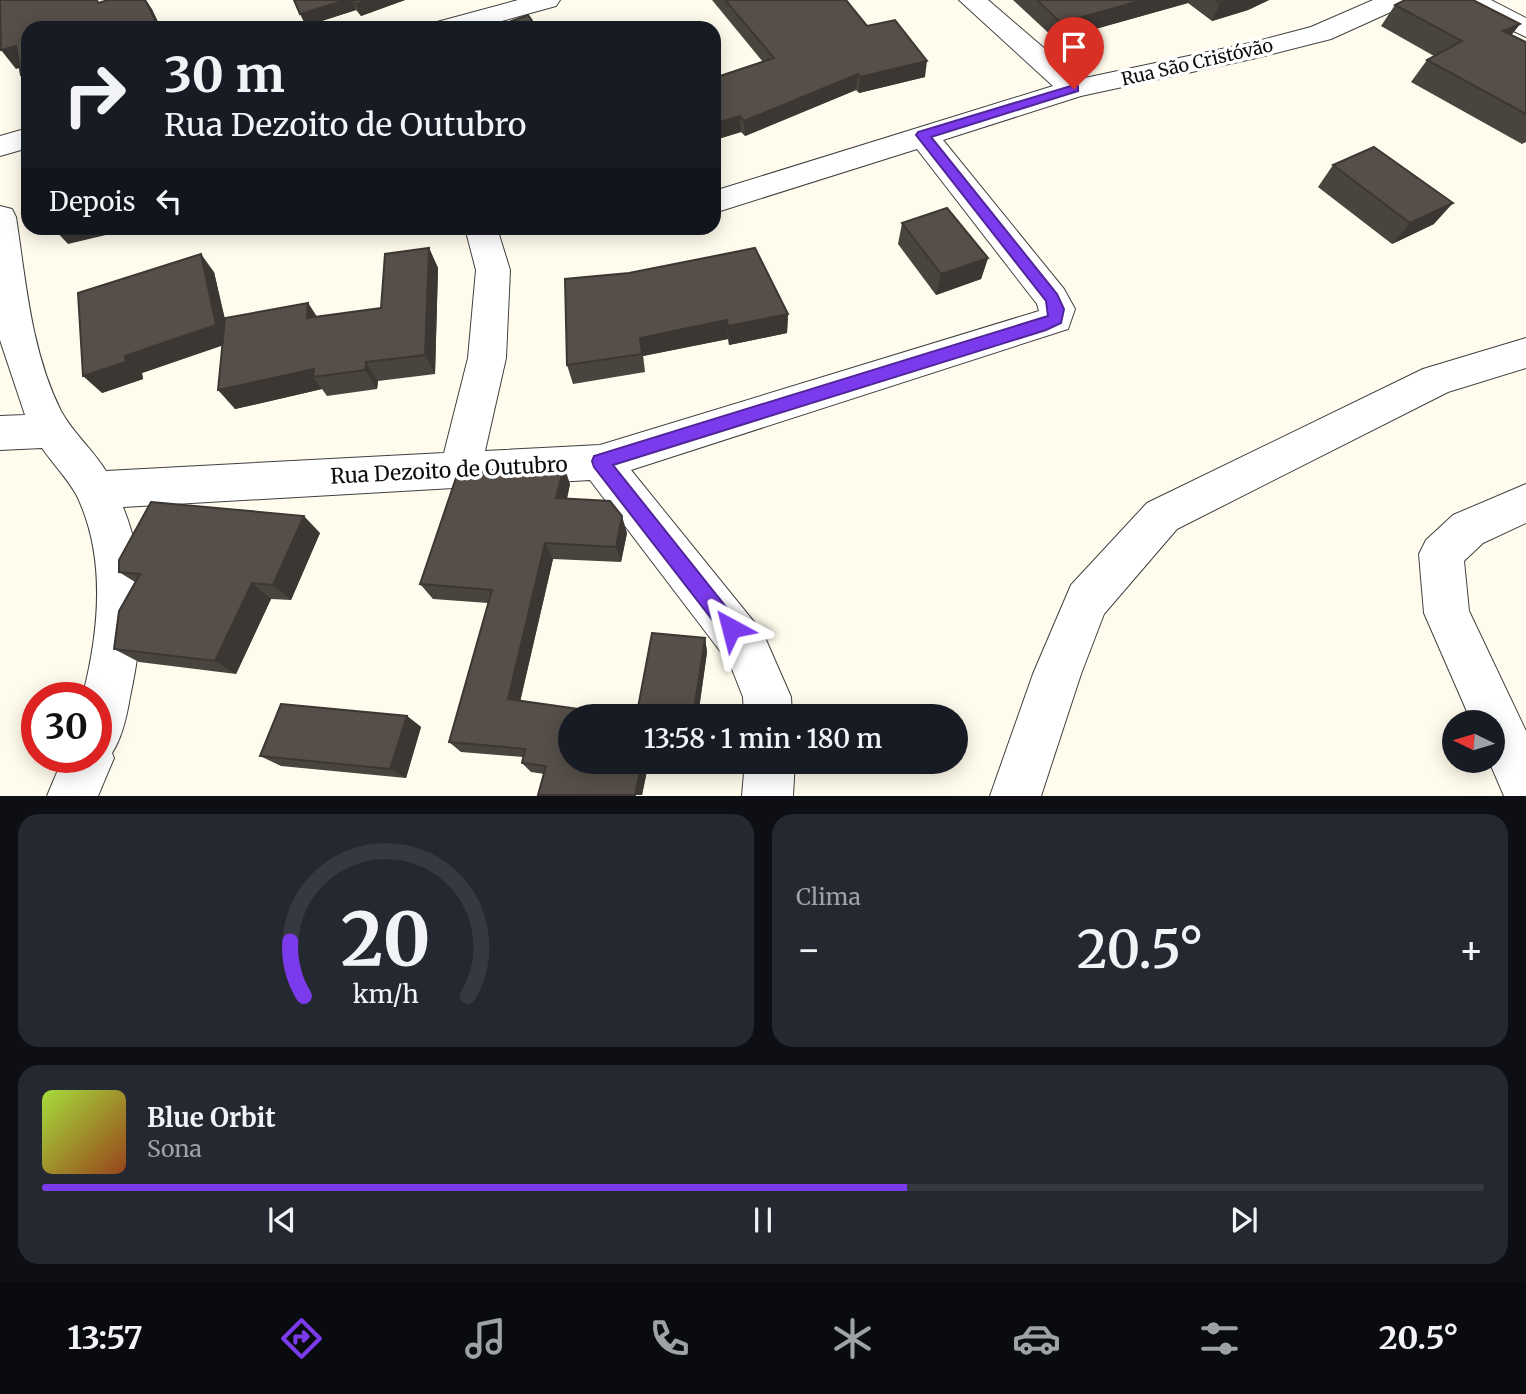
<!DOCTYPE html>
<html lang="pt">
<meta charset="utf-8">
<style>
body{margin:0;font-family:Merriweather,serif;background:#242831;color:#f1f3f6;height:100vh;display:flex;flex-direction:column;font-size:26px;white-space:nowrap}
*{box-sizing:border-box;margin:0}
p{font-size:23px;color:#9ea1a6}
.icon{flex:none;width:38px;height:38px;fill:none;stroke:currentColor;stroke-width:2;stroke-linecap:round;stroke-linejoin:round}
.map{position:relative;height:796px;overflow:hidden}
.sheet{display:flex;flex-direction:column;gap:18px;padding:18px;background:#0d0f14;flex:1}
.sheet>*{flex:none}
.banner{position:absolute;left:21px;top:21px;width:700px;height:214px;border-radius:21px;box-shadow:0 4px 18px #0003;background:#171b24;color:#f1f3f6;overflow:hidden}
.needle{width:46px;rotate:275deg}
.buttons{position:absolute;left:1442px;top:710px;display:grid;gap:14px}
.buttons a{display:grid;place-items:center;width:63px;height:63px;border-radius:50%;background:#171b24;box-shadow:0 4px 18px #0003;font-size:35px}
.speed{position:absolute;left:21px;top:682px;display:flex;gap:14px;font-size:35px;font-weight:700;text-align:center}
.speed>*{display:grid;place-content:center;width:91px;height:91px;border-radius:50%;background:#171b24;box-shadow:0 4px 18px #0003;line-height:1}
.speed .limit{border:10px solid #d22;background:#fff;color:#111}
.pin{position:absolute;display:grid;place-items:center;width:60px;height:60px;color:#fff;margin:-72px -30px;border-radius:50% 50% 50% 0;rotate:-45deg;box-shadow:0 0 7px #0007}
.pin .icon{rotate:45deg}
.me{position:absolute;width:77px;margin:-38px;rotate:322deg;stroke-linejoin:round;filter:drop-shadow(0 0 5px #0008)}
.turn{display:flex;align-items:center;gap:24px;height:147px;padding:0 28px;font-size:32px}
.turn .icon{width:91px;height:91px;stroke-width:2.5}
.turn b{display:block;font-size:49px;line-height:60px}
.then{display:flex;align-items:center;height:66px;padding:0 28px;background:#0003;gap:14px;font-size:26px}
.big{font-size:52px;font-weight:600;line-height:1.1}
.sheet .widget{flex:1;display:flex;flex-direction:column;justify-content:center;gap:10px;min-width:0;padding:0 24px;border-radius:21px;background:#242831}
.sheet .dial{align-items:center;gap:0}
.dial svg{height:182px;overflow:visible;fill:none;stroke:#363941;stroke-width:7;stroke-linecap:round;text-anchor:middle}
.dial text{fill:#f1f3f6;stroke:none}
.song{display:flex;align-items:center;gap:21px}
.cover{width:84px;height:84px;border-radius:10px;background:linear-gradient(135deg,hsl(80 70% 55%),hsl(20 70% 35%))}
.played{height:7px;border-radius:4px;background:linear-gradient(90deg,#7c3aed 60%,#363941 60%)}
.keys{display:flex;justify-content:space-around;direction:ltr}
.heat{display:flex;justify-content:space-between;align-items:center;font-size:38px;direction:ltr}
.sheet .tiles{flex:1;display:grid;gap:18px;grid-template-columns:1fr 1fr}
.widget:last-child{grid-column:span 2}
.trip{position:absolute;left:558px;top:704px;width:410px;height:70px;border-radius:35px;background:#171b24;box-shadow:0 4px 18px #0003;font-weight:600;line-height:70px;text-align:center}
.menu{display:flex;height:112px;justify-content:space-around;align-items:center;background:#090b0e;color:#9ea1a6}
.menu .icon{width:49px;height:49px}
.menu .active{color:#7c3aed}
.menu b{font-size:32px;color:#f1f3f6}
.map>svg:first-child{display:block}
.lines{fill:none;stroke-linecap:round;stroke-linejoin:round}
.minor-casing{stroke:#404040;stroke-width:2}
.minor{fill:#fff;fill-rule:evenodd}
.wall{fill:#4a443f}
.shaded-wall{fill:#3c3733}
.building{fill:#564f49;stroke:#3c3733;stroke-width:2}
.route{fill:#7c3aed;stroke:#51269a;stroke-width:2}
.labels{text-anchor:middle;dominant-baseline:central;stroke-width:7;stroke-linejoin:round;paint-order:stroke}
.far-street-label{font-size:18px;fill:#0d0d0d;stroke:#fff}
.street-label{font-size:21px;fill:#0d0d0d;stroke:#fff}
</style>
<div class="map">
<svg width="1526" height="796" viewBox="0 0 1526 796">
<rect width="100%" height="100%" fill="#fffced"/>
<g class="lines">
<defs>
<g id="minor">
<polygon points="518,0 560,0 556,6 476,28 433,28 437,22"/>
<path d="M 959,0 L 988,0 L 1080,79 L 1250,43 L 1311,27 L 1373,0 L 1408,0 L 1404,6 L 1331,39 L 1252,59 L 1081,96 L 943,140 L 1064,289 L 1075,309 L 1068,329 L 631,470 L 763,633 L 791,697 L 792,716 L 744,716 L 743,697 L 730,664 L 590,480 L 123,507 C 148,568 144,633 130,697 C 127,715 122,738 112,753 L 114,758 L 98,796 L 47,796 L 63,758 L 96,758 L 96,698 L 82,698 C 99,633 107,559 77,496 C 68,479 53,464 42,448 L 0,450 L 0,416 L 25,415 L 0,340 L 0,206 L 12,209 L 16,217 C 26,282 31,351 61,411 C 73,433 93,450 106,471 L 444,453 L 468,358 L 476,270 L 465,228 L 497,228 L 510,270 L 506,358 L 485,451 L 600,445 L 1039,311 L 1037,304 L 917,149 L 714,213 L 714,191 L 1053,86 Z"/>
<polygon points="1458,0 1491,0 1526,18 1526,37 1462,6"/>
<polygon points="28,128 28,148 0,156 0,136"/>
<polygon points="1526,338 1526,368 1448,392 1177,529 1104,614 1081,674 1041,796 990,796 1033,674 1071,585 1147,503 1423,369"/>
<polygon points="1526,484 1526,523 1483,543 1464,561 1469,611 1526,731 1526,796 1504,796 1489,761 1493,761 1493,723 1472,723 1424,613 1419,554 1426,540 1453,515"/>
<polygon points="745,761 795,761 793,796 742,796"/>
</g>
</defs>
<!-- minor casing -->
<use href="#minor" class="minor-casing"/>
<!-- minor -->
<use href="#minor" class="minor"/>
</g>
<!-- wall -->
<g class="wall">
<polygon points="294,0 405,0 361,16 356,10 306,26"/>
<polygon points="712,0 846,0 867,26 925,77 859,93 856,90 745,136 741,132 718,139 714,134 714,78 763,62"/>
<polygon points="1013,0 1269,0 1248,10 1212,21 1188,3 1056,40"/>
<polygon points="1395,5 1520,24 1511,35 1526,42 1526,142 1522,144 1411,82 1427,60 1434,56 1381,26"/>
<polygon points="1333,165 1434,224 1392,244 1318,187"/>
<polygon points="902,223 988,258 981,279 936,295 898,244"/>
<polygon points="429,248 438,268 435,374 378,381 377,389 327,396 322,389 235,409 222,345 142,373 143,379 102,393 214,272 225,319 308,303 317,317 381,308"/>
<polygon points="565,279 788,314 787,333 729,345 728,339 643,356 645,372 573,384 567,365"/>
<polygon points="570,484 567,499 627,533 621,562 553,559 520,701 649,761 642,795 538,795 544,774 531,772 522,763 523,757 461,752 449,742 488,603 433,599 420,584"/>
<polygon points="320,533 291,600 271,599 236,674 139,662 114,649 135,582 119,572"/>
<polygon points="705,638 707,652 698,716 638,716 637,713"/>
<polygon points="407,716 421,727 406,778 281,766 260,756"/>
</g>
<!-- shaded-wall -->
<g class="shaded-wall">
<polygon points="145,0 146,0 152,9 161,28 159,28"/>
<polygon points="346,0 352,0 356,10 306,26 300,14"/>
<polygon points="368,0 405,0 361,16 356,4"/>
<polygon points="1143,0 1189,0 1188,3 1056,40 1061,23"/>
<polygon points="1232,0 1269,0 1248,10 1212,21 1220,3"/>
<polygon points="1520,24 1503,46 1503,31"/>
<polygon points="16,46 28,65 16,69 1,50"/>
<polygon points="927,61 925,77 859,93 860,77"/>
<polygon points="28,73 28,83 21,75"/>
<polygon points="858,74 856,90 745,136 744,121"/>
<polygon points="740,116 741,132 718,139 717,123"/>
<polygon points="1453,203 1434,224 1392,244 1410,223"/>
<polygon points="59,228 124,228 110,232 110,234 68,244 54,229"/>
<polygon points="429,248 438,268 435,374 425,355"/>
<polygon points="201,254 214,272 230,343 142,373 143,379 102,393 83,376 125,356"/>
<polygon points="988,258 981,279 936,295 941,274"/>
<polygon points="308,303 321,323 307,318"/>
<polygon points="788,314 787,333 729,345 728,326"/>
<polygon points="727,320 728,339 643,356 645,372 640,338"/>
<polygon points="366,362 378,381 377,389 365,370"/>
<polygon points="314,369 313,377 322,389 235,409 218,390"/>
<polygon points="564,466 570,484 563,515 556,498"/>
<polygon points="304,516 320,533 291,600 273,585"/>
<polygon points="622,516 627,533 621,562 616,547"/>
<polygon points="545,543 553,559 518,711 508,699"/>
<polygon points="252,583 271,599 236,674 215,661"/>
<polygon points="705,638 707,652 698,716 693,716"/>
<polygon points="407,716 421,727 406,778 390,769"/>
<polygon points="642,761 649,761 642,795 635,795"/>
</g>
<!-- building -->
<g class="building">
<polygon points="0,0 97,0 98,3 108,0 145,0 159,28 28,28 28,73 21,75 16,46 1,50"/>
<polygon points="294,0 346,0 300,14"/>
<polygon points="353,0 368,0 356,4"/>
<polygon points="725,0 846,0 867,26 895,20 927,61 860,77 858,74 744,121 740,116 717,123 714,119 714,78 774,58"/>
<polygon points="1037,0 1143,0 1061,23"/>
<polygon points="1216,0 1232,0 1220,3"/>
<polygon points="1405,0 1473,0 1520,24 1503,31 1526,42 1526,114 1427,60 1462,41 1395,5"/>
<polygon points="528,15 537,28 493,28"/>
<polygon points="1374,147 1453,203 1410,223 1333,165"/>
<polygon points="947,208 988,258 941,274 902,223"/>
<polygon points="429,248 425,355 366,362 365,370 313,377 314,369 218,390 225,318 308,303 307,318 381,308 385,254"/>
<polygon points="755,248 788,314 728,326 727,320 640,338 642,354 567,365 565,279 629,273"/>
<polygon points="201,254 216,325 125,356 126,362 83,376 78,293"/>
<polygon points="564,466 556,498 610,501 622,516 616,547 545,543 508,699 628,716 570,716 570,761 642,761 635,795 538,795 546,766 522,763 525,749 449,742 492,590 420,584 458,472"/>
<polygon points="151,502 304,516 273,585 252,583 215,661 114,649 119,611 140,574 119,572 119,560"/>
<polygon points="652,633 705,638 693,716 659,716 637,713"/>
<polygon points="281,704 407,716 390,769 260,756"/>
</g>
<!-- route -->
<polygon class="route" points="1074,85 1078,86 1078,91 931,137 1057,294 1064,309 1061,323 1046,330 613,465 738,622 740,628 738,635 731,637 724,635 594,467 592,461 594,456 1048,316 1046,301 916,135 918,132"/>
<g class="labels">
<!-- far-street labels -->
<g class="far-street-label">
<text transform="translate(1197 62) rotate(-13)">Rua São Cristóvão</text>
</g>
<!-- street labels -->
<g class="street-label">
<text transform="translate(449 470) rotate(-3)">Rua Dezoito de Outubro</text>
</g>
</g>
</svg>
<div class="buttons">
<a><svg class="needle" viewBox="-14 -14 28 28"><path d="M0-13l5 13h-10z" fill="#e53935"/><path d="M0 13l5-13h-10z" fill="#9ea1a6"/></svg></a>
</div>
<div class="speed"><div class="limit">30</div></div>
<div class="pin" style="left:1074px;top:89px;background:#d93025"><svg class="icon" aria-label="arrive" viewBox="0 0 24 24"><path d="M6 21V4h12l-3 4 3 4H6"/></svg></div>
<svg class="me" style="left:731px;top:628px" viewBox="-20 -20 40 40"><path d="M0-17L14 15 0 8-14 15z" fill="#7c3aed" stroke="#fff" stroke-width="4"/></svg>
<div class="trip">13:58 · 1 min · 180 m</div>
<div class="banner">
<div class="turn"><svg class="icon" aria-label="right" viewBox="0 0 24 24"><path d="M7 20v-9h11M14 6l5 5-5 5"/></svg><div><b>30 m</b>Rua Dezoito de Outubro</div></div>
<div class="then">Depois<svg class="icon" aria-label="left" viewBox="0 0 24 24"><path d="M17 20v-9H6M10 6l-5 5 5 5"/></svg></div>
</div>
</div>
<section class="sheet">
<div class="tiles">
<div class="widget dial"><svg viewBox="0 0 100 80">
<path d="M14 69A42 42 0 1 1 86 69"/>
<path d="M14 69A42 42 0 0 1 8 45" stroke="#7c3aed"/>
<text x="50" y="56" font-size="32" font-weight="700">20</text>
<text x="50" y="72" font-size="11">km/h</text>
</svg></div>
<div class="widget"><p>Clima</p>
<div class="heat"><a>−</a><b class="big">20.5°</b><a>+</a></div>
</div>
<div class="widget">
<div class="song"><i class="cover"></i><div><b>Blue Orbit</b><p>Sona</p></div></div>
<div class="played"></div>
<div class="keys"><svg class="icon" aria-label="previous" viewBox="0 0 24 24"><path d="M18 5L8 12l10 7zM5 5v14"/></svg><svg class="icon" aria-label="pause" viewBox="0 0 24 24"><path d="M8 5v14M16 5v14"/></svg><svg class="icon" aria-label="next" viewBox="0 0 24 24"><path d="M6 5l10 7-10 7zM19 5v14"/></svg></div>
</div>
</div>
</section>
<nav class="menu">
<b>13:57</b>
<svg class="icon active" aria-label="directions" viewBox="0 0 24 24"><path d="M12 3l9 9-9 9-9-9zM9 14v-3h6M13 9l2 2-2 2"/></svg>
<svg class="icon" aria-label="music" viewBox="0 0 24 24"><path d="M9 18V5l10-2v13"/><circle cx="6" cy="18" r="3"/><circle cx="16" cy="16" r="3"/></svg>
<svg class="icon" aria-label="phone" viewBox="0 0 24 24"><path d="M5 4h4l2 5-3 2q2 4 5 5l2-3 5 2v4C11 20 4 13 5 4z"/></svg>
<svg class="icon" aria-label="climate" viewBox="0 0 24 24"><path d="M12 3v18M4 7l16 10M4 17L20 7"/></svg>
<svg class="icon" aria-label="car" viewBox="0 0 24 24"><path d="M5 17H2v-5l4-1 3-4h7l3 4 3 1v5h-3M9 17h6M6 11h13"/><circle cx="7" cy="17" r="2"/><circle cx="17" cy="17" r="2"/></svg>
<svg class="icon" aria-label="filters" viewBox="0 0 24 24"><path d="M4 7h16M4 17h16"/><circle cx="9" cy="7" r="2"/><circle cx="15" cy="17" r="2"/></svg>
<b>20.5°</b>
</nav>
